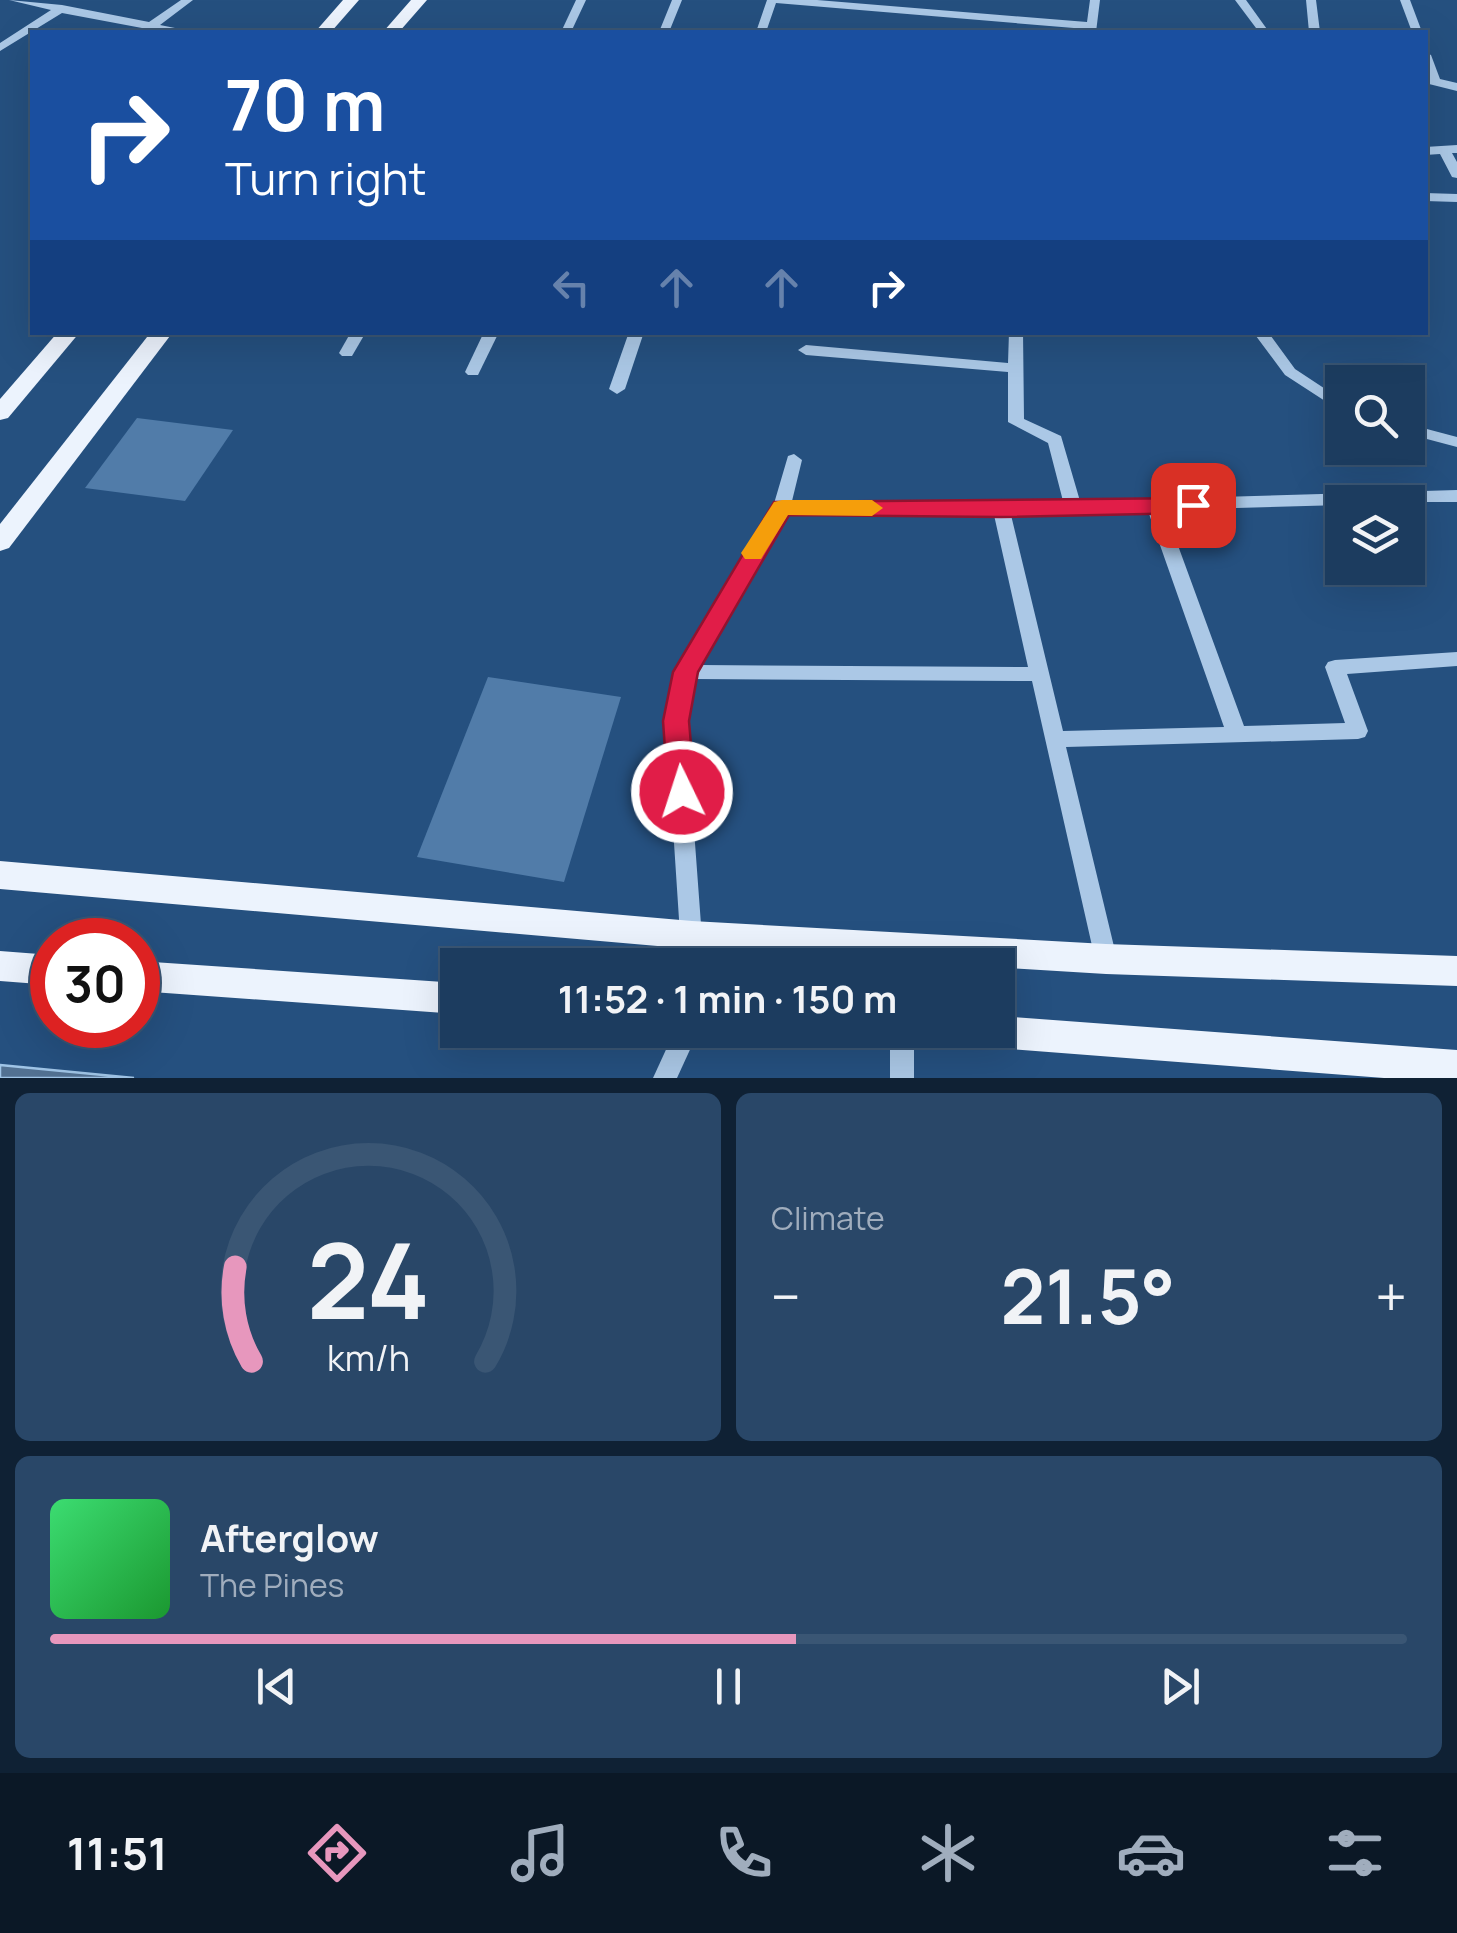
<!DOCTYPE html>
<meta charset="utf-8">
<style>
body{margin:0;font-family:Manrope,sans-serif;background:#294768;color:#f1f3f6;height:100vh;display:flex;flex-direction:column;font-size:38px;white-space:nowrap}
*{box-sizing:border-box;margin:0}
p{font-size:32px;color:#a0adbd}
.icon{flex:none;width:55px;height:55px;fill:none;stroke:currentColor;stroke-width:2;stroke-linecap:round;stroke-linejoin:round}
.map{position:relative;height:1078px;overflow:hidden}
.side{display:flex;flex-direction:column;gap:15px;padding:15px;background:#0f2134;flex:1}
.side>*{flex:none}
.guide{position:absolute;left:30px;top:30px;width:1398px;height:305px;border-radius:0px;box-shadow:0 10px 40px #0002,0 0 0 2px #3a5674;background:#1a4fa0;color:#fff;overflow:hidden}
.controls{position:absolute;left:1325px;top:365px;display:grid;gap:20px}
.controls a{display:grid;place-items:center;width:100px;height:100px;border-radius:0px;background:#1c3c5f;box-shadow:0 10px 40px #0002,0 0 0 2px #3a5674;font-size:50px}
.speed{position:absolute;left:30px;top:918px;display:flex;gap:20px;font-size:50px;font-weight:700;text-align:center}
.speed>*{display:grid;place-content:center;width:130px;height:130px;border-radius:50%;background:#1c3c5f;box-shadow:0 10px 40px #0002,0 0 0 2px #3a5674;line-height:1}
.speed .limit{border:15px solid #d22;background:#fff;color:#111}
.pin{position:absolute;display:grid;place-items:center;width:85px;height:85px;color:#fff;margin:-42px;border-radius:20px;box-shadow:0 5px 15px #0006}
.me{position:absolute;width:110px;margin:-55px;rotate:356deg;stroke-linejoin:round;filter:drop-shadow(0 0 8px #0008)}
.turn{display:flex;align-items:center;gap:35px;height:210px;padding:0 30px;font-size:45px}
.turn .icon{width:130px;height:130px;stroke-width:2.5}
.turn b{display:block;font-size:70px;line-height:85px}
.lanes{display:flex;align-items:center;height:95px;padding:0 30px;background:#0003;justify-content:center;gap:50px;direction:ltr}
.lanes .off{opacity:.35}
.big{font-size:75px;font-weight:700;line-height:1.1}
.side .tile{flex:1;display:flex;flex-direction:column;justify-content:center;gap:15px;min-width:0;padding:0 35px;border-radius:15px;background:#294768}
.side .dial{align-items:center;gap:0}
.dial svg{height:260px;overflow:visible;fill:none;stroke:#3a5674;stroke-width:7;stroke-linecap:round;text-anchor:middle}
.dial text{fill:#f1f3f6;stroke:none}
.song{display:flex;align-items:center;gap:30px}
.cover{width:120px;height:120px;border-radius:15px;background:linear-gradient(135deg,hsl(140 70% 55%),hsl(130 70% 35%))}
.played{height:10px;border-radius:5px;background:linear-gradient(90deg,#e797bd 55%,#3a5674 55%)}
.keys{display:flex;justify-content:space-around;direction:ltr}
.heat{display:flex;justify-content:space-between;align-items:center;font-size:55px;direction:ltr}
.side .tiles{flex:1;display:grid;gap:15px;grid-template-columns:1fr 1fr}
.tile:last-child{grid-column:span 2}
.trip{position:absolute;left:440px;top:948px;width:575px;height:100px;border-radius:0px;background:#1c3c5f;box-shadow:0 10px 40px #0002,0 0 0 2px #3a5674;font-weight:700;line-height:100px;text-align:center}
.tab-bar{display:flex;height:160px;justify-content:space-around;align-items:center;background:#0b1826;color:#a0adbd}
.tab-bar .icon{width:70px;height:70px}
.tab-bar .active{color:#e797bd}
.tab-bar b{font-size:45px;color:#f1f3f6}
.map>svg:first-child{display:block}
.water{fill:#527192;stroke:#9fc4e6;stroke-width:2.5}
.building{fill:#517ca9}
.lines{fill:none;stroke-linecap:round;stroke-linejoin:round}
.minor{fill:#abc8e6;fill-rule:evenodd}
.major{fill:#ecf3fd;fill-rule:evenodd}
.route{fill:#e11d48;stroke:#92132f;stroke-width:2.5}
.slow{fill:#f59e0b}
</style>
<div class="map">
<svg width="1457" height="1078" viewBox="0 0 1457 1078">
<rect width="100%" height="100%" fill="#25507f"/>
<!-- water -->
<polygon class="water" points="0,1065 134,1078 0,1078"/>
<!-- building -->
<g class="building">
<polygon points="137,418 233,430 185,501 85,488"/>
<polygon points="488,677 621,697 564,882 417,857"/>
</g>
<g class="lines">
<!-- minor -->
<g class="minor">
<polygon points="9,0 62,5 149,22 181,0 193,0 160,25 185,30 186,32 153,30 147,32 142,28 62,13 0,51 0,43 51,10"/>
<polygon points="576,0 586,0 571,32 561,32"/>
<polygon points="672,0 682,0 669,32 659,32"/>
<polygon points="767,0 817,0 1087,22 1090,0 1100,0 1096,32 1086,32 1086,29 776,3 766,32 756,32"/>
<polygon points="1235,0 1246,0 1269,32 1259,32"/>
<polygon points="1306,0 1316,0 1320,32 1309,32"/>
<polygon points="1400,0 1410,0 1422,32 1412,32"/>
<polygon points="1425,52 1431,55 1440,79 1457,83 1457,91 1425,83"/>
<polygon points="1457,145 1457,153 1452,153 1457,162 1457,178 1452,177 1440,154 1425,155 1425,147"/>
<polygon points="1425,193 1457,194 1457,202 1425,201"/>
<polygon points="351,332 366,332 352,356 342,356 339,353"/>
<polygon points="484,332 499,332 478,375 468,375 465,372"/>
<polygon points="629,332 644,332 625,389 617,394 609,389"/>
<path d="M 1009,332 L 1023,332 L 1024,419 L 1061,436 L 1080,501 L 1457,490 L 1457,502 L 1342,502 L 1342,505 L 1165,510 L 1244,726 L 1345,723 L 1325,667 L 1328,662 L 1335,660 L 1457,652 L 1457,666 L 1347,674 L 1368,731 L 1365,737 L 1358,739 L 1066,747 L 1117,959 L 1114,966 L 1106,969 L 1098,966 L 1095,959 L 1032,681 L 694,679 L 686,721 L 704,965 L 682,965 L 666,721 L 676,672 L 773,507 L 788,456 L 794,454 L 802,460 L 792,501 L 1063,501 L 1048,443 L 1008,422 L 1008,372 L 806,355 L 798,350 L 806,345 L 1008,363 ZM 1148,511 L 1224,727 L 1063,731 L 1011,515 ZM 787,513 L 994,515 L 1028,667 L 700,665 Z"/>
<polygon points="1253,332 1268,332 1295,369 1342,400 1342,412 1285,375"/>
<polygon points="1408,424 1457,437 1457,447 1408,434"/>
<polygon points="675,1030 699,1030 677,1078 653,1078"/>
<rect x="890" y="1030" width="24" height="48"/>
</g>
<!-- major -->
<g class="major">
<polygon points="343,0 359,0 331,32 315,32"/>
<polygon points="411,0 427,0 399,32 383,32"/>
<polygon points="58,332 80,332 8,418 0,420 0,399"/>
<polygon points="151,332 173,332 9,548 0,551 0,524"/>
<polygon points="0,861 692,921 1106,944 1457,956 1457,986 1106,974 692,949 0,889"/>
<polygon points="0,951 52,955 52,985 0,981"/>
<polygon points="138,961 458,983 458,1014 138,991"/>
<polygon points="998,1016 1457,1050 1457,1078 1384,1078 971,1046 959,1041 954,1030 998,1030"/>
</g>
</g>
<!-- route -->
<polygon class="route" points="1193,498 1204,505 1193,513 1001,517 789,515 698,672 689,721 695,792 691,800 682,803 672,800 668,792 663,721 673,672 774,502"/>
<!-- slow -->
<polygon class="slow" points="782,500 872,500 883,508 872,516 788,515 761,559 745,559 741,553 745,547 774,502"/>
</svg>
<div class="controls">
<a><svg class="icon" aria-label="search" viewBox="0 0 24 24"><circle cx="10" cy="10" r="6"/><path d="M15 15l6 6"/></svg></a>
<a><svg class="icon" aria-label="layers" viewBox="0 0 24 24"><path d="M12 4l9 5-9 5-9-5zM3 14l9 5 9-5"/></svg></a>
</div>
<div class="speed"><div class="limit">30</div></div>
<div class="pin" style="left:1193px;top:505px;background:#d93025"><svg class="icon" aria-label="arrive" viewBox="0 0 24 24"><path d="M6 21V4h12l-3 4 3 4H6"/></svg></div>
<svg class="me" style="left:682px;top:792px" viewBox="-20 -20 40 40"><circle r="17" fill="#e11d48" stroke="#fff" stroke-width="3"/><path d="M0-11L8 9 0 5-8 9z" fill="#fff"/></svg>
<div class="trip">11:52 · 1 min · 150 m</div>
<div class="guide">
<div class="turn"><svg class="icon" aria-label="right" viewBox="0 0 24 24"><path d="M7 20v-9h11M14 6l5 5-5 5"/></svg><div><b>70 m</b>Turn right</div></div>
<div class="lanes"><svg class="icon off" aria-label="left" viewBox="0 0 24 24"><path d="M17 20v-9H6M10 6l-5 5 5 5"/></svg><svg class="icon off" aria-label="ahead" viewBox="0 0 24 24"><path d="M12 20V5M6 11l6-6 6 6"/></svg><svg class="icon off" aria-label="ahead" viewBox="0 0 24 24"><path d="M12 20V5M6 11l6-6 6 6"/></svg><svg class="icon" aria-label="right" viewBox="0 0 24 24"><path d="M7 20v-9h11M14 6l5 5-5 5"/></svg></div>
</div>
</div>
<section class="side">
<div class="tiles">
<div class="tile dial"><svg viewBox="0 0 100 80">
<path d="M14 69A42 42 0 1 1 86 69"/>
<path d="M14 69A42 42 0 0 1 9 40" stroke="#e797bd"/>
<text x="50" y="56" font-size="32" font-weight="700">24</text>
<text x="50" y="72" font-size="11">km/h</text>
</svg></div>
<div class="tile"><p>Climate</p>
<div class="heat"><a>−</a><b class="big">21.5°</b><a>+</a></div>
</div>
<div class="tile">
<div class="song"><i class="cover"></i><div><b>Afterglow</b><p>The Pines</p></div></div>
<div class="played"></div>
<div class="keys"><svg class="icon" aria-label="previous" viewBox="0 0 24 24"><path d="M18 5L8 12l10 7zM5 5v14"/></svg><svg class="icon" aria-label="pause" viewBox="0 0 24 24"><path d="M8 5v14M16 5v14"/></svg><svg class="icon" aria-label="next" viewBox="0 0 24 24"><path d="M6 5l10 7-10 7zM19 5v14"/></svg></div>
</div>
</div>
</section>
<nav class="tab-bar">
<b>11:51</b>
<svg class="icon active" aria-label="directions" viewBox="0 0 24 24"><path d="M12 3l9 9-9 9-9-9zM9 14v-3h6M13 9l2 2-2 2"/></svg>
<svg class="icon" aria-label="music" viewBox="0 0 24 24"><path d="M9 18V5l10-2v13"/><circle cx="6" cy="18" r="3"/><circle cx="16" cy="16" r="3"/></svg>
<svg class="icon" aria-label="phone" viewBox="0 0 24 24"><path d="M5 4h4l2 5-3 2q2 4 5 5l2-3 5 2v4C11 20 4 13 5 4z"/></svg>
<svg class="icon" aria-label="climate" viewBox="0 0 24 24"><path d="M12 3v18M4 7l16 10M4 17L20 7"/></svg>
<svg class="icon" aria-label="car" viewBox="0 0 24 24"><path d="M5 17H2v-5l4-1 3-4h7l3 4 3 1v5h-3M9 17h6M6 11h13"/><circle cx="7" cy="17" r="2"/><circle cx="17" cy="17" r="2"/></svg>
<svg class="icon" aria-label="filters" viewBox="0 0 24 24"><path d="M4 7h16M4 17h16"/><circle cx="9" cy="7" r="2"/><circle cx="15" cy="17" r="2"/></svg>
</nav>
